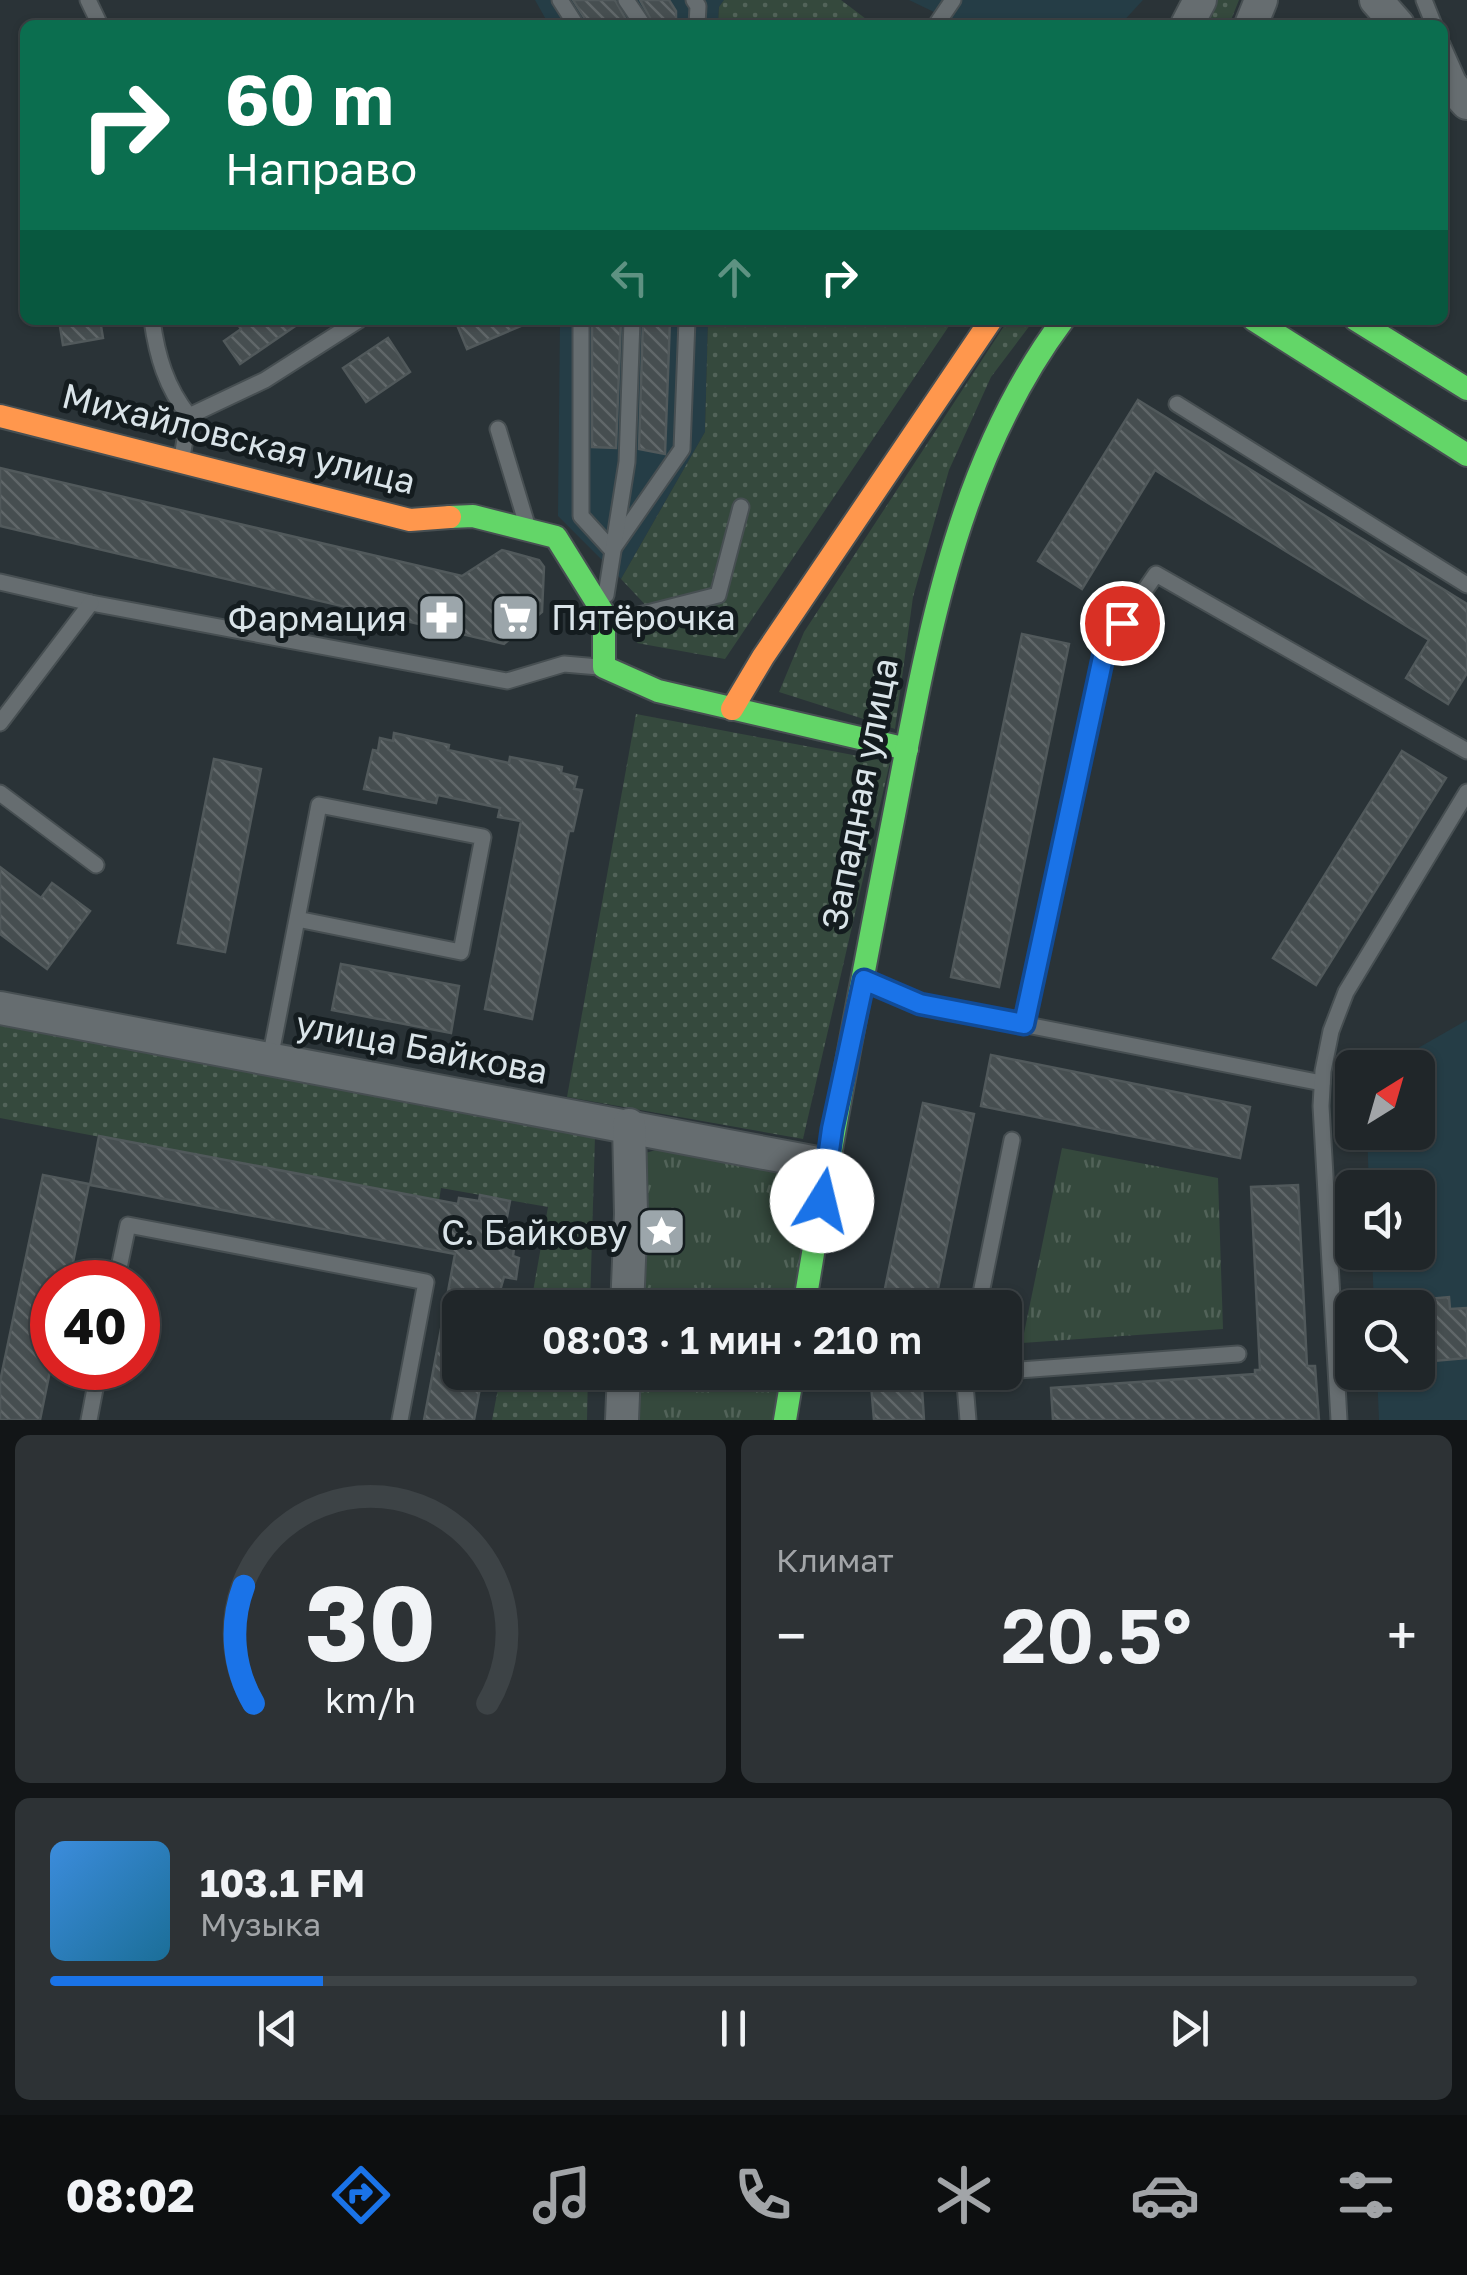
<!DOCTYPE html>
<html lang="ru">
<meta charset="utf-8">
<style>
body{margin:0;font-family:"Golos Text",sans-serif;background:#2d3235;color:#f1f3f6;height:100vh;display:flex;flex-direction:column;font-size:38px;white-space:nowrap}
*{box-sizing:border-box;margin:0}
p{font-size:32px;color:#a2a5a8}
.icon{flex:none;width:55px;height:55px;fill:none;stroke:currentColor;stroke-width:2;stroke-linecap:round;stroke-linejoin:round}
.map{position:relative;height:1420px;overflow:hidden}
.drawer{display:flex;flex-direction:column;gap:15px;padding:15px;background:#121517;flex:1}
.drawer>*{flex:none}
.hud{position:absolute;left:20px;top:20px;width:1428px;height:305px;border-radius:15px;box-shadow:0 2px 8px #0004,0 0 0 2px #3d4346;background:#0b6e4f;color:#fff;overflow:hidden}
.needle{width:65px;rotate:37deg}
.tools{position:absolute;left:1335px;top:1050px;display:grid;gap:20px}
.tools a{display:grid;place-items:center;width:100px;height:100px;border-radius:15px;background:#202629;box-shadow:0 2px 8px #0004,0 0 0 2px #3d4346;font-size:50px}
.speed{position:absolute;left:30px;top:1260px;display:flex;gap:20px;font-size:50px;font-weight:700;text-align:center}
.speed>*{display:grid;place-content:center;width:130px;height:130px;border-radius:50%;background:#202629;box-shadow:0 2px 8px #0004,0 0 0 2px #3d4346;line-height:1}
.speed .limit{border:15px solid #d22;background:#fff;color:#111}
.pin{position:absolute;display:grid;place-items:center;width:85px;height:85px;color:#fff;margin:-42px;border:5px solid #fff;border-radius:50%;box-shadow:0 2px 10px #0007}
.me{position:absolute;width:110px;margin:-55px;rotate:9deg;stroke-linejoin:round;filter:drop-shadow(0 0 8px #0008)}
.turn{display:flex;align-items:center;gap:35px;height:210px;padding:0 40px;font-size:45px}
.turn .icon{width:130px;height:130px;stroke-width:2.5}
.turn b{display:block;font-size:70px;line-height:85px}
.lanes{display:flex;align-items:center;height:95px;padding:0 40px;background:#0003;justify-content:center;gap:50px;direction:ltr}
.lanes .off{opacity:.35}
.big{font-size:75px;font-weight:600;line-height:1.1}
.drawer .widget{flex:1;display:flex;flex-direction:column;justify-content:center;gap:15px;min-width:0;padding:0 35px;border-radius:15px;background:#2d3235}
.drawer .dial{align-items:center;gap:0}
.dial svg{height:260px;overflow:visible;fill:none;stroke:#3d4346;stroke-width:7;stroke-linecap:round;text-anchor:middle}
.dial text{fill:#f1f3f6;stroke:none}
.song{display:flex;align-items:center;gap:30px}
.cover{width:120px;height:120px;border-radius:15px;background:linear-gradient(135deg,hsl(210 70% 55%),hsl(200 70% 35%))}
.played{height:10px;border-radius:5px;background:linear-gradient(90deg,#1a73e8 20%,#3d4346 20%)}
.keys{display:flex;justify-content:space-around;direction:ltr}
.heat{display:flex;justify-content:space-between;align-items:center;font-size:55px;direction:ltr}
.drawer .tiles{flex:1;display:grid;gap:15px;grid-template-columns:1fr 1fr}
.widget:last-child{grid-column:span 2}
.trip{position:absolute;left:442px;top:1290px;width:580px;height:100px;border-radius:15px;background:#202629;box-shadow:0 2px 8px #0004,0 0 0 2px #3d4346;font-weight:600;line-height:100px;text-align:center}
.tabs{display:flex;height:160px;justify-content:space-around;align-items:center;background:#0d0f10;color:#a2a5a8}
.tabs .icon{width:70px;height:70px}
.tabs .active{color:#1a73e8}
.tabs b{font-size:45px;color:#f1f3f6}
.map>svg:first-child{display:block}
.built{fill:#253d46}
.grass{fill:url(#grass-dots)}
.park{fill:url(#park-tufts)}
.building{fill:url(#building-back-hatch);stroke:#51595b;stroke-width:2.5}
.lines{fill:none;stroke-linecap:round;stroke-linejoin:round}
.lane-casing{stroke:#474f52;stroke-width:19}
.street-casing{stroke:#474f52;stroke-width:36}
.fast-casing{stroke:#474f52;stroke-width:26}
.slow-casing{stroke:#474f52;stroke-width:26}
.lane{stroke:#666d70;stroke-width:15}
.street{stroke:#666d70;stroke-width:32}
.fast{stroke:#63d668;stroke-width:22}
.slow{stroke:#ff974d;stroke-width:22}
.route-casing{stroke:#114b97;stroke-width:25}
.route{stroke:#1a73e8;stroke-width:18}
.labels{text-anchor:middle;dominant-baseline:central;stroke-width:10;stroke-linejoin:round;paint-order:stroke}
.street-label{font-size:35px;fill:#dae4e9;stroke:#141c1f}
.poi-label{font-size:35px;fill:#dae4e9;stroke:#141c1f;text-anchor:end}
</style>
<div class="map">
<svg width="1467" height="1420" viewBox="0 0 1467 1420">
<defs>
<pattern id="grass-dots" width="8" height="8" patternUnits="userSpaceOnUse" patternTransform="scale(2.5)"><rect width="8" height="8" fill="#35493d"/><path d="M2 2h.1M6 6h.1" fill="none" stroke="#526359" stroke-width="1.8" stroke-linecap="round"/></pattern>
<pattern id="park-tufts" width="24" height="20" patternUnits="userSpaceOnUse" patternTransform="scale(2.5)"><rect width="24" height="20" fill="#35493d"/><path d="M3 7l-1-3M5 7V3M7 7l1-3M15 17l-1-3M17 17v-4M19 17l1-3" fill="none" stroke="#526359"/></pattern>
<pattern id="building-back-hatch" width="6" height="6" patternUnits="userSpaceOnUse" patternTransform="scale(2.5)"><rect width="6" height="6" fill="#464e50"/><path d="M-1 5l2 2M0 0l6 6M5-1l2 2" fill="none" stroke="#606769"/></pattern>
</defs>
<rect width="100%" height="100%" fill="#2a3337"/>
<!-- built -->
<g class="built">
<polygon points="535,0 724,0 719,7 718,25 549,25"/>
<polygon points="909,0 1143,0 1120,25 961,25"/>
<polygon points="560,320 708,320 705,432 621,579 558,516"/>
<polygon points="1467,1020 1467,1420 1379,1420 1377,1373 1418,1372 1418,1308 1374,1307 1372,1253 1418,1252 1418,1188 1369,1187 1367,1133 1418,1132 1418,1068 1385,1067"/>
</g>
<!-- grass -->
<g class="grass">
<polygon points="724,0 841,0 874,25 718,25 719,7"/>
<polygon points="1217,0 1239,0 1229,25 1217,25 1207,18"/>
<polygon points="708,320 953,320 725,659 637,643 654,614 621,579 705,432"/>
<polygon points="1008,320 1034,320 991,377 949,470 913,597 895,729 779,692 804,632"/>
<polygon points="636,714 890,762 803,1139 567,1097"/>
<polygon points="0,1023 595,1136 590,1307 513,1307 514,1300 531,1303 548,1207 441,1188 439,1201 0,1118"/>
<polygon points="501,1373 588,1373 587,1420 492,1420"/>
</g>
<!-- park -->
<g class="park">
<polygon points="1062,1148 1218,1178 1223,1329 1022,1343"/>
<polygon points="659,1149 796,1177 811,1211 793,1307 633,1308 639,1155"/>
<polygon points="631,1373 782,1373 773,1420 629,1420"/>
</g>
<!-- building -->
<g class="building">
<polygon points="573,0 615,0 629,25 589,25"/>
<polygon points="640,0 669,0 676,11 676,25 654,25"/>
<polygon points="59,320 100,320 103,338 63,345"/>
<polygon points="235,320 304,320 240,364 224,341 241,329"/>
<polygon points="455,320 535,320 467,349"/>
<polygon points="592,320 621,320 616,448 592,447"/>
<polygon points="643,320 670,320 665,454 639,449"/>
<polygon points="388,338 410,372 366,402 343,368"/>
<polygon points="1138,400 1467,604 1467,673 1448,704 1406,678 1429,640 1155,470 1082,589 1038,561"/>
<polygon points="0,468 462,576 502,550 539,560 544,567 542,612 504,644 0,526"/>
<polygon points="1022,634 1069,644 999,987 951,977"/>
<polygon points="394,733 449,745 448,750 509,763 510,757 562,767 561,773 577,777 574,789 582,790 573,831 569,831 532,1019 485,1009 521,821 498,817 500,808 438,795 436,803 364,789 373,750 378,751 380,738 393,741"/>
<polygon points="1402,751 1446,778 1316,985 1273,958"/>
<polygon points="214,759 261,769 225,952 178,943"/>
<polygon points="0,867 41,898 52,883 90,911 47,969 0,934"/>
<polygon points="341,964 459,986 451,1033 332,1010"/>
<polygon points="991,1055 1250,1107 1240,1158 981,1106"/>
<polygon points="923,1103 974,1114 934,1308 881,1308"/>
<polygon points="99,1136 458,1204 459,1198 479,1201 480,1195 510,1201 503,1238 515,1241 513,1256 519,1258 516,1279 504,1277 495,1308 460,1308 460,1372 483,1372 474,1420 424,1420 455,1254 90,1185"/>
<polygon points="43,1175 89,1184 69,1282 52,1282 52,1361 40,1420 0,1420 0,1382"/>
<polygon points="1298,1185 1307,1366 1315,1366 1319,1420 1053,1420 1051,1388 1255,1374 1255,1370 1260,1370 1251,1187"/>
<polygon points="1449,1297 1450,1309 1467,1308 1467,1358 1434,1361 1432,1337 1421,1338 1417,1300"/>
<polygon points="870,1372 921,1372 924,1420 874,1420"/>
</g>
<g class="lines">
<defs>
<g id="lane">
<polyline points="88,0 100,25"/>
<polyline points="560,0 576,25"/>
<polyline points="626,0 643,25"/>
<polyline points="694,0 698,6 697,25"/>
<polyline points="1424,0 1434,25"/>
<polyline points="936,25 953,0"/>
<polyline points="1442,44 1458,80"/>
<path d="M 152,320 C 157,356 166,387 189,416 L 182,457"/>
<polyline points="581,320 581,516 612,550 682,449 687,320"/>
<polyline points="1177,404 1467,585"/>
<polyline points="189,416 265,380 359,320"/>
<polyline points="498,429 527,525"/>
<polyline points="0,582 91,603 507,681 564,664 599,667"/>
<polyline points="606,595 627,462 632,320"/>
<polyline points="608,623 718,595 741,507"/>
<polyline points="0,723 91,603"/>
<polyline points="0,793 96,865"/>
<polyline points="868,982 920,1004 1322,1083"/>
<polyline points="1024,1024 1105,648 1156,574 1467,751"/>
<polyline points="270,1059 319,805 483,837 461,952 297,919"/>
<polyline points="116,1282 128,1225 426,1282 400,1420"/>
<polyline points="978,1308 1012,1140"/>
<polyline points="1005,1371 1238,1354"/>
<polyline points="964,1372 968,1420"/>
<polyline points="964,1374 984,1372"/>
<polyline points="89,1420 99,1368"/>
<polyline points="1339,1420 1321,1106 1323,1071 1331,1031 1346,992 1467,792"/>
</g>
<g id="street">
<polyline points="1376,0 1398,25"/>
<polyline points="1187,25 1200,0"/>
<polyline points="1251,25 1261,0"/>
<polyline points="1442,75 1467,103"/>
<polyline points="0,1008 828,1165"/>
<polyline points="627,1308 631,1214 629,1125"/>
<polyline points="622,1420 624,1372"/>
</g>
<g id="fast">
<polyline points="1254,320 1467,455"/>
<polyline points="1356,320 1467,389"/>
<polyline points="450,517 473,516 556,537 604,614 604,667 658,691 907,749"/>
<path d="M 804,1308 C 829,1153 858,1000 888,846 C 924,664 949,473 1063,320"/>
<polyline points="785,1420 793,1372"/>
</g>
<g id="slow">
<polyline points="0,416 410,520 450,517"/>
<polyline points="732,709 763,657 991,320"/>
</g>
</defs>
<!-- lane casing -->
<use href="#lane" class="lane-casing"/>
<!-- street casing -->
<use href="#street" class="street-casing"/>
<!-- fast casing -->
<use href="#fast" class="fast-casing"/>
<!-- slow casing -->
<use href="#slow" class="slow-casing"/>
<!-- lane -->
<use href="#lane" class="lane"/>
<!-- street -->
<use href="#street" class="street"/>
<!-- fast -->
<use href="#fast" class="fast"/>
<!-- slow -->
<use href="#slow" class="slow"/>
</g>
<g class="lines">
<defs>
<polyline id="route" points="822,1201 832,1129 864,980 920,1004 1024,1024 1105,648 1122,623"/>
</defs>
<!-- route casing -->
<use href="#route" class="route-casing"/>
<!-- route -->
<use href="#route" class="route"/>
</g>
<!-- icons -->
<defs>
<symbol id="supermarket-square" viewBox="-11 -11 22 22"><rect x="-9" y="-9" width="18" height="18" rx="4" fill="#9ca6ab" stroke="#141c1f"/><path d="M-6-5.5h2.5l.6 2H6L4.5 2H-2.5L-4.4-4H-6ZM-1.5 3.2a1.3 1.3 0 1 0 .1 0ZM3 3.2a1.3 1.3 0 1 0 .1 0Z" fill="#fff"/></symbol>
<symbol id="pharmacy-square" viewBox="-11 -11 22 22"><rect x="-9" y="-9" width="18" height="18" rx="4" fill="#9ca6ab" stroke="#141c1f"/><path d="M-2-6h4v4h4v4h-4v4h-4v-4h-4v-4h4Z" fill="#fff"/></symbol>
<symbol id="sight-square" viewBox="-11 -11 22 22"><rect x="-9" y="-9" width="18" height="18" rx="4" fill="#9ca6ab" stroke="#141c1f"/><path d="M0-6L1.8-2.2L6-1.7L2.9 1.2L3.7 5.4L0 3.3L-3.7 5.4L-2.9 1.2L-6-1.7L-1.8-2.2Z" fill="#fff"/></symbol>
</defs>
<g fill-rule="evenodd">
<use href="#supermarket-square" x="488" y="590" width="55" height="55"/>
<use href="#pharmacy-square" x="414" y="590" width="55" height="55"/>
<use href="#sight-square" x="634" y="1204" width="55" height="55"/>
</g>
<g class="labels">
<!-- street labels -->
<g class="street-label">
<text transform="translate(239 438) rotate(14)">Михайловская улица</text>
<text transform="translate(859 794) rotate(-79)">Западная улица</text>
<text transform="translate(422 1047) rotate(11)">улица Байкова</text>
</g>
<!-- poi labels -->
<g class="poi-label">
<text x="551" y="617" text-anchor="start">Пятёрочка</text>
<text x="407" y="618">Фармация</text>
<text x="627" y="1232">С. Байкову</text>
</g>
</g>
</svg>
<div class="tools">
<a><svg class="needle" viewBox="-14 -14 28 28"><path d="M0-13l5 13h-10z" fill="#e53935"/><path d="M0 13l5-13h-10z" fill="#a2a5a8"/></svg></a>
<a><svg class="icon" aria-label="sound" viewBox="0 0 24 24"><path d="M4 9h4l5-4v14l-5-4H4zM17 9q2 3 0 6"/></svg></a>
<a><svg class="icon" aria-label="search" viewBox="0 0 24 24"><circle cx="10" cy="10" r="6"/><path d="M15 15l6 6"/></svg></a>
</div>
<div class="speed"><div class="limit">40</div></div>
<div class="pin" style="left:1122px;top:623px;background:#d93025"><svg class="icon" aria-label="arrive" viewBox="0 0 24 24"><path d="M6 21V4h12l-3 4 3 4H6"/></svg></div>
<svg class="me" style="left:822px;top:1201px" viewBox="-20 -20 40 40"><circle r="19" fill="#fff"/><path d="M0-13L10 11 0 6-10 11z" fill="#1a73e8"/></svg>
<div class="trip">08:03 · 1 мин · 210 m</div>
<div class="hud">
<div class="turn"><svg class="icon" aria-label="right" viewBox="0 0 24 24"><path d="M7 20v-9h11M14 6l5 5-5 5"/></svg><div><b>60 m</b>Направо</div></div>
<div class="lanes"><svg class="icon off" aria-label="left" viewBox="0 0 24 24"><path d="M17 20v-9H6M10 6l-5 5 5 5"/></svg><svg class="icon off" aria-label="ahead" viewBox="0 0 24 24"><path d="M12 20V5M6 11l6-6 6 6"/></svg><svg class="icon" aria-label="right" viewBox="0 0 24 24"><path d="M7 20v-9h11M14 6l5 5-5 5"/></svg></div>
</div>
</div>
<section class="drawer">
<div class="tiles">
<div class="widget dial"><svg viewBox="0 0 100 80">
<path d="M14 69A42 42 0 1 1 86 69"/>
<path d="M14 69A42 42 0 0 1 11 33" stroke="#1a73e8"/>
<text x="50" y="56" font-size="32" font-weight="700">30</text>
<text x="50" y="72" font-size="11">km/h</text>
</svg></div>
<div class="widget"><p>Климат</p>
<div class="heat"><a>−</a><b class="big">20.5°</b><a>+</a></div>
</div>
<div class="widget">
<div class="song"><i class="cover"></i><div><b>103.1 FM</b><p>Музыка</p></div></div>
<div class="played"></div>
<div class="keys"><svg class="icon" aria-label="previous" viewBox="0 0 24 24"><path d="M18 5L8 12l10 7zM5 5v14"/></svg><svg class="icon" aria-label="pause" viewBox="0 0 24 24"><path d="M8 5v14M16 5v14"/></svg><svg class="icon" aria-label="next" viewBox="0 0 24 24"><path d="M6 5l10 7-10 7zM19 5v14"/></svg></div>
</div>
</div>
</section>
<nav class="tabs">
<b>08:02</b>
<svg class="icon active" aria-label="directions" viewBox="0 0 24 24"><path d="M12 3l9 9-9 9-9-9zM9 14v-3h6M13 9l2 2-2 2"/></svg>
<svg class="icon" aria-label="music" viewBox="0 0 24 24"><path d="M9 18V5l10-2v13"/><circle cx="6" cy="18" r="3"/><circle cx="16" cy="16" r="3"/></svg>
<svg class="icon" aria-label="phone" viewBox="0 0 24 24"><path d="M5 4h4l2 5-3 2q2 4 5 5l2-3 5 2v4C11 20 4 13 5 4z"/></svg>
<svg class="icon" aria-label="climate" viewBox="0 0 24 24"><path d="M12 3v18M4 7l16 10M4 17L20 7"/></svg>
<svg class="icon" aria-label="car" viewBox="0 0 24 24"><path d="M5 17H2v-5l4-1 3-4h7l3 4 3 1v5h-3M9 17h6M6 11h13"/><circle cx="7" cy="17" r="2"/><circle cx="17" cy="17" r="2"/></svg>
<svg class="icon" aria-label="filters" viewBox="0 0 24 24"><path d="M4 7h16M4 17h16"/><circle cx="9" cy="7" r="2"/><circle cx="15" cy="17" r="2"/></svg>
</nav>
